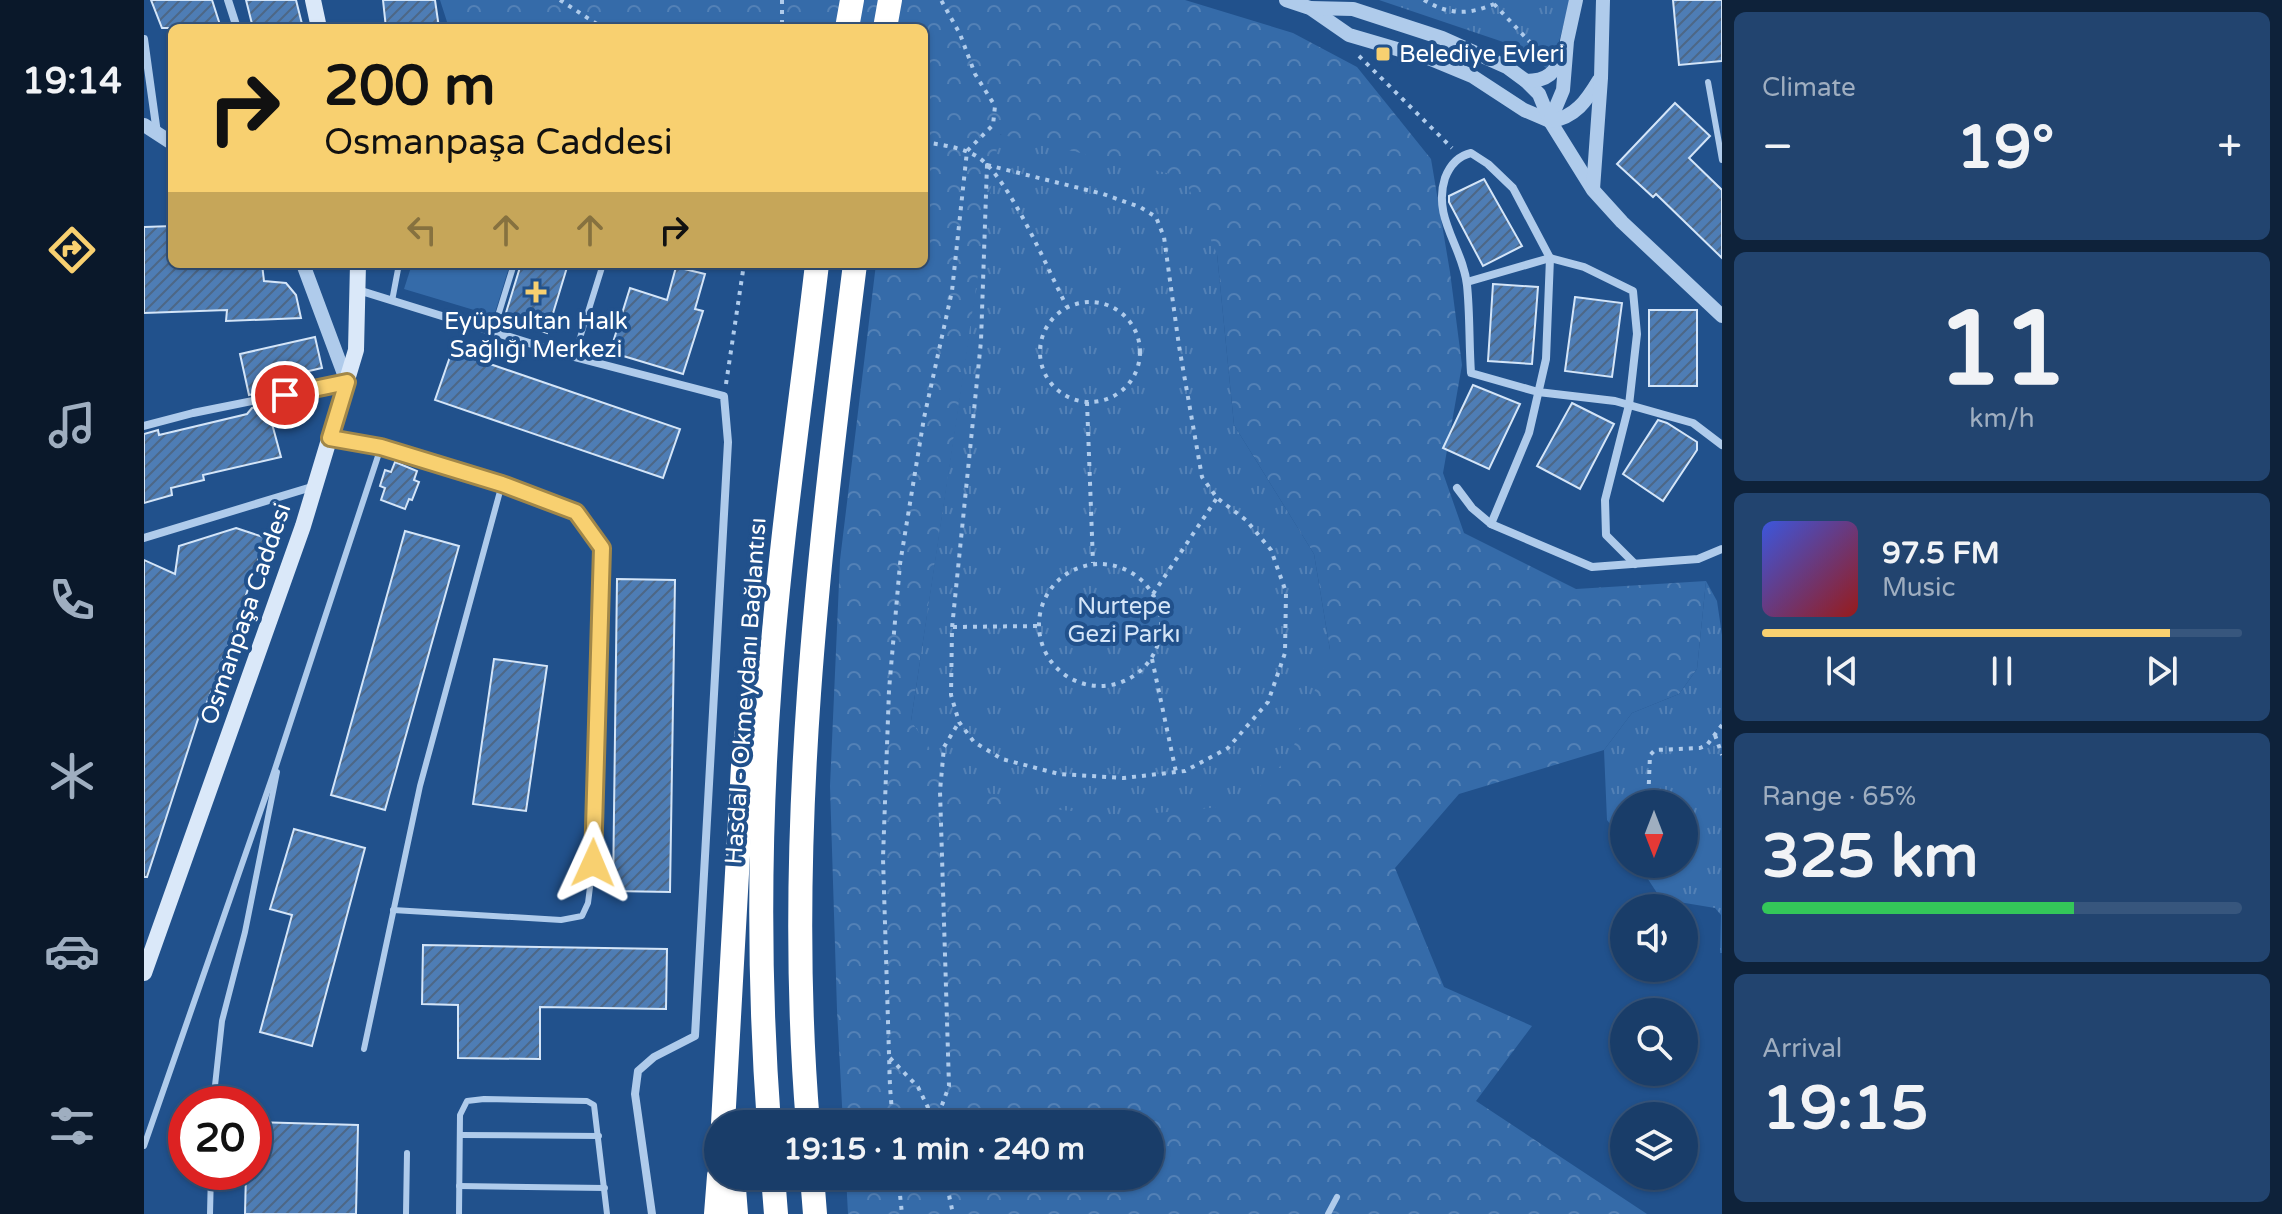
<!DOCTYPE html>
<meta charset="utf-8">
<style>
body{margin:0;font-family:"Varela Round",sans-serif;background:#22446f;color:#f1f3f6;height:100vh;display:flex;flex-direction:column;font-size:30px;white-space:nowrap}
*{box-sizing:border-box;margin:0}
p{font-size:26px;color:#9faec0}
.icon{flex:none;width:44px;height:44px;fill:none;stroke:currentColor;stroke-width:2;stroke-linecap:round;stroke-linejoin:round}
.map{position:relative;flex:1;overflow:hidden}
.details{display:flex;flex-direction:column;gap:12px;padding:12px;background:#0e223a;width:560px}
.details>*{flex:none}
.guide{position:absolute;left:24px;top:24px;width:760px;height:244px;border-radius:12px;box-shadow:0 2px 6px #0004,0 0 0 2px #37567d;background:#f8d070;color:#111;overflow:hidden}
.needle{width:52px;rotate:180deg}
.buttons{position:absolute;left:1466px;top:790px;display:grid;gap:16px}
.buttons a{display:grid;place-items:center;width:88px;height:88px;border-radius:50%;background:#193d69;box-shadow:0 2px 6px #0004,0 0 0 2px #37567d;font-size:40px}
.speed{position:absolute;left:24px;top:1086px;display:flex;gap:16px;font-size:40px;font-weight:700;text-align:center}
.speed>*{display:grid;place-content:center;width:104px;height:104px;border-radius:50%;background:#193d69;box-shadow:0 2px 6px #0004,0 0 0 2px #37567d;line-height:1}
.speed .limit{border:12px solid #d22;background:#fff;color:#111}
.pin{position:absolute;display:grid;place-items:center;width:68px;height:68px;color:#fff;margin:-34px;border:4px solid #fff;border-radius:50%;box-shadow:0 2px 8px #0007}
.me{position:absolute;width:88px;margin:-44px;rotate:1deg;stroke-linejoin:round;filter:drop-shadow(0 0 6px #0008)}
.turn{display:flex;align-items:center;gap:28px;height:168px;padding:0 24px;font-size:36px}
.turn .icon{width:104px;height:104px;stroke-width:2.5}
.turn b{display:block;font-size:56px;line-height:68px}
.lanes{display:flex;align-items:center;height:76px;padding:0 24px;background:#0003;justify-content:center;gap:40px;direction:ltr}
.lanes .off{opacity:.35}
.big{font-size:60px;font-weight:700;line-height:1.1}
.details .tile{flex:1;display:flex;flex-direction:column;justify-content:center;gap:12px;min-width:0;padding:0 28px;border-radius:12px;background:#22446f}
.details .dial{align-items:center;gap:0}
.dial b{font-size:104px;line-height:1}
.song{display:flex;align-items:center;gap:24px}
.cover{width:96px;height:96px;border-radius:12px;background:linear-gradient(135deg,hsl(230 70% 55%),hsl(0 70% 35%))}
.played{height:8px;border-radius:4px;background:linear-gradient(90deg,#f8d070 85%,#37567d 85%)}
.keys{display:flex;justify-content:space-around;direction:ltr}
.heat{display:flex;justify-content:space-between;align-items:center;font-size:44px;direction:ltr}
.charge{height:12px;border-radius:6px;background:linear-gradient(90deg,#34c759 65%,#37567d 0)}
.trip{position:absolute;left:560px;top:1110px;width:460px;height:80px;border-radius:40px;background:#193d69;box-shadow:0 2px 6px #0004,0 0 0 2px #37567d;font-weight:700;line-height:80px;text-align:center}
main{display:flex;flex:1;min-height:0}
.tabs{display:flex;flex-direction:column;width:144px;justify-content:space-around;align-items:center;background:#0a182a;color:#9faec0}
.tabs .icon{width:56px;height:56px}
.tabs .on{color:#f8d070}
.tabs b{font-size:36px;color:#f1f3f6}
.map>svg:first-child{display:block}
.grass{fill:#356ba9}
.forest{fill:url(#forest-crowns);fill-rule:evenodd}
.park{fill:url(#park-tufts)}
.building{fill:url(#building-hatch);stroke:#d4e5f8;stroke-width:2}
.lines{fill:none;stroke-linecap:round;stroke-linejoin:round}
.path{stroke:#afcbeb;stroke-width:4;stroke-dasharray:4 6;stroke-linecap:butt}
.service{stroke:#afcbeb;stroke-width:6}
.minor{stroke:#afcbeb;stroke-width:8}
.tertiary{stroke:#afcbeb;stroke-width:14}
.secondary{stroke:#dae8f9;stroke-width:16}
.motorway{stroke:#fff;stroke-width:24}
.route-casing{stroke:#a18749;stroke-width:20}
.route{stroke:#f8d070;stroke-width:14}
.poi-dot{fill:#f8d070;stroke:#21518c;stroke-width:3}
.labels{text-anchor:middle;dominant-baseline:central;stroke-width:8;stroke-linejoin:round;paint-order:stroke}
.poi-label{font-size:24px;fill:#fff;stroke:#21518c;text-anchor:start}
.park-label{font-size:24px;fill:#d4e5f8;stroke:#21518c}
.street-label{font-size:24px;fill:#fff;stroke:#21518c}
</style>
<main>
<nav class="tabs">
<b>19:14</b>
<svg class="icon on" aria-label="directions" viewBox="0 0 24 24"><path d="M12 3l9 9-9 9-9-9zM9 14v-3h6M13 9l2 2-2 2"/></svg>
<svg class="icon" aria-label="music" viewBox="0 0 24 24"><path d="M9 18V5l10-2v13"/><circle cx="6" cy="18" r="3"/><circle cx="16" cy="16" r="3"/></svg>
<svg class="icon" aria-label="phone" viewBox="0 0 24 24"><path d="M5 4h4l2 5-3 2q2 4 5 5l2-3 5 2v4C11 20 4 13 5 4z"/></svg>
<svg class="icon" aria-label="climate" viewBox="0 0 24 24"><path d="M12 3v18M4 7l16 10M4 17L20 7"/></svg>
<svg class="icon" aria-label="car" viewBox="0 0 24 24"><path d="M5 17H2v-5l4-1 3-4h7l3 4 3 1v5h-3M9 17h6M6 11h13"/><circle cx="7" cy="17" r="2"/><circle cx="17" cy="17" r="2"/></svg>
<svg class="icon" aria-label="filters" viewBox="0 0 24 24"><path d="M4 7h16M4 17h16"/><circle cx="9" cy="7" r="2"/><circle cx="15" cy="17" r="2"/></svg>
</nav>
<div class="map">
<svg width="1578" height="1214" viewBox="0 0 1578 1214">
<defs>
<pattern id="forest-crowns" width="20" height="18" patternUnits="userSpaceOnUse" patternTransform="scale(2)"><rect width="20" height="18" fill="#356ba9"/><path d="M2 6a3 3 0 1 1 6 0M12 15a3 3 0 1 1 6 0" fill="none" stroke="#5381b6"/></pattern>
<pattern id="park-tufts" width="24" height="20" patternUnits="userSpaceOnUse" patternTransform="scale(2)"><rect width="24" height="20" fill="#356ba9"/><path d="M3 7l-1-3M5 7V3M7 7l1-3M15 17l-1-3M17 17v-4M19 17l1-3" fill="none" stroke="#5381b6"/></pattern>
<pattern id="building-hatch" width="6" height="6" patternUnits="userSpaceOnUse" patternTransform="scale(2)"><rect width="6" height="6" fill="#4e7db5"/><path d="M-1 1l2-2M0 6l6-6M5 7l2-2" fill="none" stroke="#4d6786"/></pattern>
</defs>
<rect width="100%" height="100%" fill="#21518c"/>
<!-- grass -->
<polygon class="grass" points="268,264 366,264 350,316 260,289"/>
<!-- forest -->
<path class="forest" d="M 296,0 L 1041,0 L 1149,33 L 1213,67 L 1287,159 L 1306,272 L 1318,365 L 1299,473 L 1320,533 L 1432,589 L 1562,581 L 1553,669 L 1535,694 L 1488,713 L 1460,750 L 1315,794 L 1251,868 L 1300,987 L 1388,1026 L 1332,1101 L 1503,1214 L 704,1214 L 702,1176 L 1006,1176 L 1006,1124 L 699,1124 L 693,1010 L 686,786 L 696,560 L 732,264 L 780,264 L 780,28 L 305,28 ZM 856,134 L 1073,254 L 1090,425 L 1170,554 L 1186,650 L 767,721 Z"/>
<!-- park -->
<g class="park">
<polygon points="1235,0 1426,0 1411,57 1402,68 1380,49"/>
<polygon points="855,134 1040,177 1073,254 1090,425 1170,554 1186,650 1146,756 1098,805 980,816 886,807 808,781 767,721"/>
<polygon points="1562,581 1573,601 1578,635 1578,953 1576,953 1577,915 1571,908 1517,899 1494,864 1540,864 1540,804 1480,804 1480,842 1463,820 1460,750 1488,713 1535,694 1553,669"/>
</g>
<!-- building -->
<g class="building">
<polygon points="7,0 68,0 77,28 18,28"/>
<polygon points="102,0 152,0 159,28 109,28"/>
<polygon points="239,0 291,0 295,28 242,28"/>
<polygon points="1529,0 1578,0 1578,61 1535,65"/>
<polygon points="1531,103 1566,136 1545,158 1578,190 1578,258 1512,194 1509,197 1473,164"/>
<polygon points="1340,179 1378,246 1339,266 1305,202 1305,196"/>
<polygon points="28,226 28,264 118,264 120,281 142,283 152,295 157,318 82,321 83,310 0,313 0,227"/>
<polygon points="377,264 424,264 403,333 360,319"/>
<polygon points="532,267 561,274 551,309 559,311 539,374 466,352 486,288 523,300"/>
<polygon points="1349,284 1394,287 1388,364 1344,361"/>
<polygon points="1431,297 1478,303 1468,377 1421,371"/>
<rect x="1505" y="310" width="48" height="76"/>
<polygon points="171,337 178,368 117,382 120,392 105,395 96,354"/>
<polygon points="308,351 536,429 519,478 291,400"/>
<polygon points="1329,385 1376,404 1345,469 1299,448"/>
<polygon points="1428,403 1470,424 1436,489 1393,466"/>
<polygon points="123,405 137,457 59,475 60,480 27,488 28,495 0,503 0,434 14,430 15,435 103,414 108,408"/>
<polygon points="1514,420 1523,423 1553,442 1553,450 1519,501 1479,474"/>
<polygon points="251,462 273,471 270,480 275,482 268,500 265,499 261,509 237,500 241,488 236,486 241,470 247,472"/>
<polygon points="92,528 122,538 72,680 57,717 55,716 3,877 0,877 0,560 31,574 35,546"/>
<polygon points="261,531 315,546 241,810 187,795"/>
<polygon points="473,579 531,580 526,892 469,891"/>
<polygon points="350,659 403,666 382,811 329,804"/>
<polygon points="150,829 221,848 168,1046 116,1032 148,915 126,909"/>
<polygon points="279,945 523,949 522,1009 396,1007 396,1059 314,1058 314,1005 278,1004"/>
<polygon points="110,1122 214,1125 212,1214 101,1214 102,1172 110,1172"/>
</g>
<g class="lines">
<!-- path -->
<g class="path">
<polyline points="416,0 459,28"/>
<polyline points="638,0 638,28"/>
<path d="M 1280,0 C 1305,15 1324,15 1350,4 L 1352,0"/>
<polyline points="1350,4 1400,57"/>
<polyline points="1215,56 1308,148"/>
<path d="M 780,142 C 798,145 818,147 834,157 C 866,179 904,270 923,307"/>
<polygon points="843,165 959,194 996,207 1012,217 1020,237 1035,346 1058,477 1073,498 1102,520 1127,550 1142,592 1141,653 1124,702 1084,748 1041,771 980,778 915,774 858,759 830,742 815,722 807,695 808,628 837,341"/>
<circle cx="946" cy="352" r="50"/>
<polyline points="582,384 600,264"/>
<polyline points="943,402 949,563"/>
<circle cx="956" cy="625" r="61"/>
<polyline points="1009,594 1073,498"/>
<polyline points="809,627 895,626"/>
<polyline points="1008,659 1032,772"/>
<polyline points="1571,735 1578,755"/>
<polyline points="1504,804 1506,755 1511,750 1556,748 1563,745 1578,725"/>
<polyline points="746,1058 774,1087 790,1120"/>
<polyline points="749,1124 746,1087 739,858 745,690 756,564 780,418 808,291 823,151 849,125 851,106 831,74 816,34 797,0"/>
<polyline points="791,1124 805,1086 796,791 800,747 815,722"/>
<polyline points="754,1176 758,1214"/>
<polyline points="801,1176 809,1214"/>
</g>
<!-- service -->
<g class="service">
<polyline points="1564,82 1578,160"/>
<polyline points="496,264 503,264"/>
<polyline points="248,301 255,264"/>
<polyline points="349,332 370,264"/>
<polyline points="430,357 459,264"/>
<polyline points="249,910 417,920 438,916 444,903 449,863 458,548 432,512 358,484"/>
<polyline points="220,1049 276,786 358,484 237,447"/>
<polyline points="69,1104 78,1021 101,932 133,772"/>
<polyline points="316,1135 455,1136"/>
<polyline points="0,1146 129,775 237,447 188,439"/>
<polyline points="315,1186 461,1188"/>
<polyline points="66,1214 67,1172"/>
<polyline points="262,1214 263,1153"/>
<polyline points="315,1214 316,1115 323,1101 340,1099 443,1101 450,1105 463,1214"/>
<polyline points="1184,1214 1193,1197"/>
</g>
<!-- minor -->
<g class="minor">
<polyline points="84,0 93,28"/>
<polyline points="0,39 13,133"/>
<polyline points="1323,282 1406,258 1440,267 1489,291 1493,334 1485,405 1461,500 1462,535 1491,564"/>
<polyline points="214,290 430,357 580,396 584,442 551,1036 510,1057 494,1071 491,1094 508,1214"/>
<polyline points="0,426 49,413 202,382"/>
<polyline points="1313,488 1328,508 1347,524 1448,567 1554,559 1578,549"/>
<path d="M 1347,524 L 1385,433 L 1402,359 L 1406,258 L 1369,188 L 1344,164 L 1327,153 C 1314,156 1306,165 1301,178 C 1288,218 1319,247 1323,285 C 1326,314 1325,344 1327,373 L 1394,392 L 1471,401 L 1549,423 L 1578,445"/>
<polyline points="0,538 171,486"/>
</g>
<!-- tertiary -->
<g class="tertiary">
<polyline points="1142,0 1166,8 1205,35 1287,59 1328,76 1380,110 1406,121"/>
<polyline points="1166,8 1209,9 1298,38 1363,67 1382,81 1395,94 1406,121 1449,190 1478,222 1578,316"/>
<path d="M 1382,81 C 1404,81 1411,73 1419,53"/>
<polyline points="1406,121 1419,90 1423,41 1432,0"/>
<path d="M 1406,121 C 1431,118 1443,100 1455,80"/>
<polyline points="0,125 28,143"/>
<polyline points="1449,189 1457,78 1459,0"/>
<polyline points="159,264 203,382"/>
</g>
<!-- secondary -->
<g class="secondary">
<polyline points="169,0 175,28"/>
<polyline points="0,973 159,526 212,350 214,264"/>
</g>
<!-- motorway -->
<g class="motorway">
<polyline points="703,28 708,0"/>
<polyline points="741,28 746,0"/>
<polyline points="579,1124 599,766 604,721 615,670"/>
<path d="M 625,1124 C 614,976 615,828 626,681 C 636,541 657,403 673,264"/>
<path d="M 664,1124 C 640,836 675,550 711,264"/>
<polyline points="589,1176 592,1214"/>
<polyline points="629,1176 632,1214"/>
<polyline points="668,1176 671,1214"/>
<polyline points="572,1214 575,1176"/>
</g>
</g>
<g class="lines">
<defs>
<polyline id="route" points="141,395 203,382 186,438 237,447 358,484 432,512 458,548 449,863"/>
</defs>
<!-- route casing -->
<use href="#route" class="route-casing"/>
<!-- route -->
<use href="#route" class="route"/>
</g>
<!-- markers -->
<g class="poi-dot">
<rect x="1231" y="46" width="16" height="16" rx="4"/>
<path d="M388 280h8v8h8v8h-8v8h-8v-8h-8v-8h8z"/>
</g>
<g class="labels">
<!-- poi labels -->
<g class="poi-label">
<text x="1255" y="54">Belediye Evleri</text>
<text x="392" y="321" text-anchor="middle">Eyüpsultan Halk<tspan x="392" dy="28">Sağlığı Merkezi</tspan></text>
</g>
<!-- park labels -->
<g class="park-label">
<text x="980" y="606">Nurtepe<tspan x="980" dy="28">Gezi Parkı</tspan></text>
</g>
<!-- street labels -->
<g class="street-label">
<text transform="translate(102 614) rotate(-71)">Osmanpaşa Caddesi</text>
<text transform="translate(602 691) rotate(-86)">Hasdal - Okmeydanı Bağlantısı</text>
</g>
</g>
</svg>
<div class="buttons">
<a><svg class="needle" viewBox="-14 -14 28 28"><path d="M0-13l5 13h-10z" fill="#e53935"/><path d="M0 13l5-13h-10z" fill="#9faec0"/></svg></a>
<a><svg class="icon" aria-label="sound" viewBox="0 0 24 24"><path d="M4 9h4l5-4v14l-5-4H4zM17 9q2 3 0 6"/></svg></a>
<a><svg class="icon" aria-label="search" viewBox="0 0 24 24"><circle cx="10" cy="10" r="6"/><path d="M15 15l6 6"/></svg></a>
<a><svg class="icon" aria-label="layers" viewBox="0 0 24 24"><path d="M12 4l9 5-9 5-9-5zM3 14l9 5 9-5"/></svg></a>
</div>
<div class="speed"><div class="limit">20</div></div>
<div class="pin" style="left:141px;top:395px;background:#d93025"><svg class="icon" aria-label="arrive" viewBox="0 0 24 24"><path d="M6 21V4h12l-3 4 3 4H6"/></svg></div>
<svg class="me" style="left:449px;top:863px" viewBox="-20 -20 40 40"><path d="M0-17L14 15 0 8-14 15z" fill="#f8d070" stroke="#fff" stroke-width="4"/></svg>
<div class="trip">19:15 · 1 min · 240 m</div>
<div class="guide">
<div class="turn"><svg class="icon" aria-label="right" viewBox="0 0 24 24"><path d="M7 20v-9h11M14 6l5 5-5 5"/></svg><div><b>200 m</b>Osmanpaşa Caddesi</div></div>
<div class="lanes"><svg class="icon off" aria-label="left" viewBox="0 0 24 24"><path d="M17 20v-9H6M10 6l-5 5 5 5"/></svg><svg class="icon off" aria-label="ahead" viewBox="0 0 24 24"><path d="M12 20V5M6 11l6-6 6 6"/></svg><svg class="icon off" aria-label="ahead" viewBox="0 0 24 24"><path d="M12 20V5M6 11l6-6 6 6"/></svg><svg class="icon" aria-label="right" viewBox="0 0 24 24"><path d="M7 20v-9h11M14 6l5 5-5 5"/></svg></div>
</div>
</div>
<section class="details">
<div class="tile"><p>Climate</p>
<div class="heat"><a>−</a><b class="big">19°</b><a>+</a></div>
</div>
<div class="tile dial"><b>11</b><p>km/h</p></div>
<div class="tile">
<div class="song"><i class="cover"></i><div><b>97.5 FM</b><p>Music</p></div></div>
<div class="played"></div>
<div class="keys"><svg class="icon" aria-label="previous" viewBox="0 0 24 24"><path d="M18 5L8 12l10 7zM5 5v14"/></svg><svg class="icon" aria-label="pause" viewBox="0 0 24 24"><path d="M8 5v14M16 5v14"/></svg><svg class="icon" aria-label="next" viewBox="0 0 24 24"><path d="M6 5l10 7-10 7zM19 5v14"/></svg></div>
</div>
<div class="tile"><p>Range · 65%</p><b class="big">325 km</b><div class="charge"></div></div>
<div class="tile"><p>Arrival</p><b class="big">19:15</b></div>
</section>
</main>
